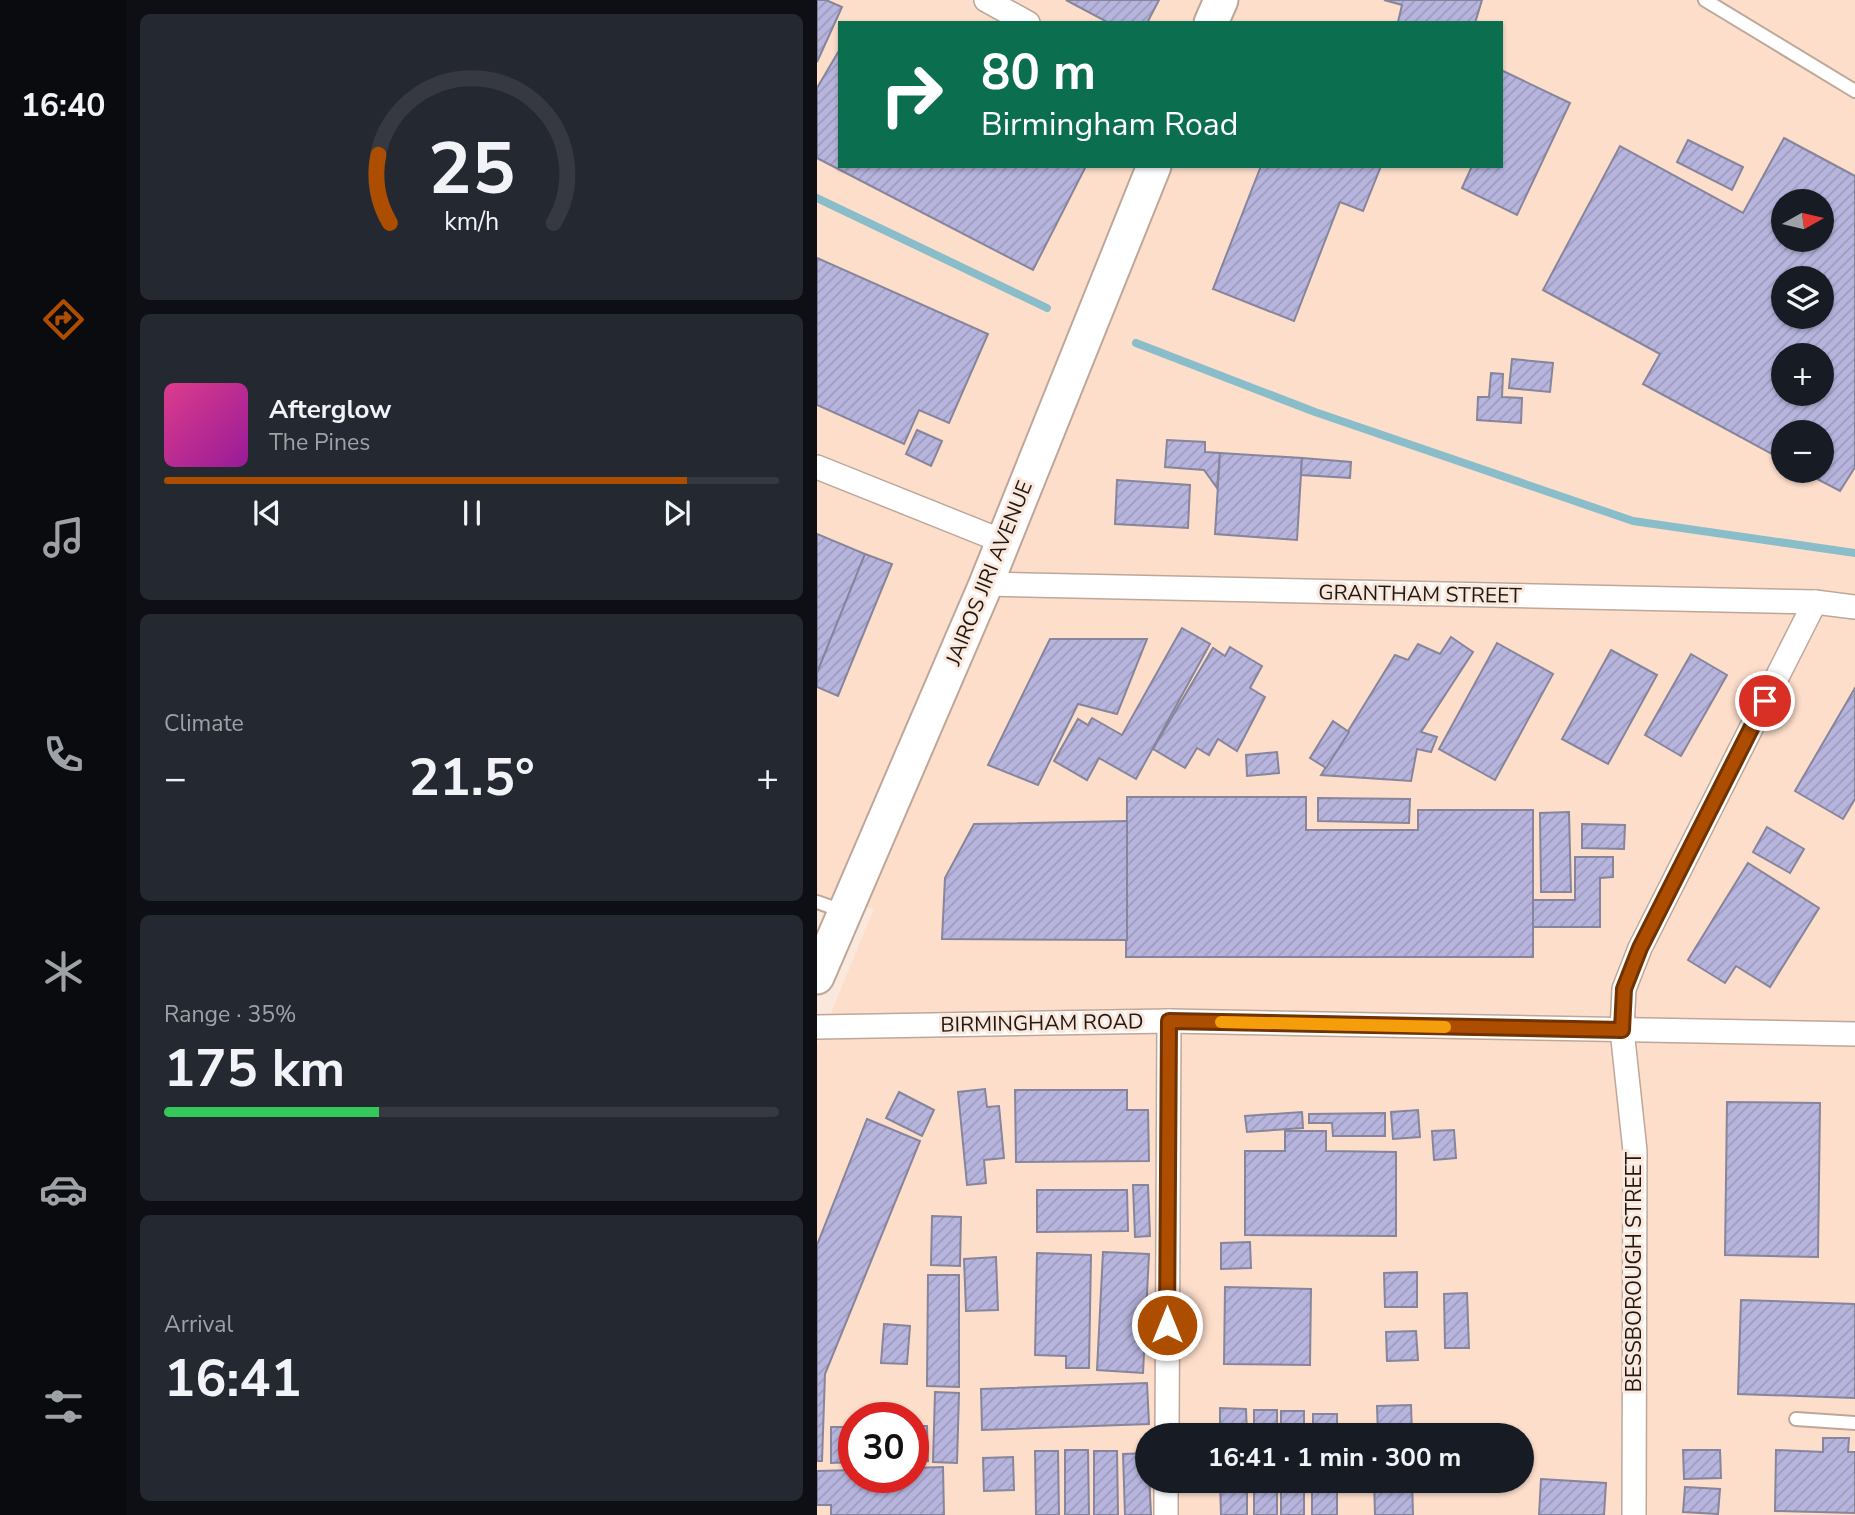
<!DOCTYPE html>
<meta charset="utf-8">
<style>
body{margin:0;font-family:"Nunito Sans",sans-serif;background:#242831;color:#f1f3f6;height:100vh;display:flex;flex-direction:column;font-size:26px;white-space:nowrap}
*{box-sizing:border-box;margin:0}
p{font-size:23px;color:#9ea1a6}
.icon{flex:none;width:38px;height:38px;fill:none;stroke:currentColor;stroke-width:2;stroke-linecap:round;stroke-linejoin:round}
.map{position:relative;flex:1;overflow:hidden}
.sheet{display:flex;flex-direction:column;gap:14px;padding:14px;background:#0d0f14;width:691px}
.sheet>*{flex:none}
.top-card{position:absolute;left:21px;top:21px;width:665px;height:147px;border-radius:0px;box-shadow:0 2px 5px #0004;background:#0b6e4f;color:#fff;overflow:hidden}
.needle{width:46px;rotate:82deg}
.controls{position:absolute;left:954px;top:189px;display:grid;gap:14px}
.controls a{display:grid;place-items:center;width:63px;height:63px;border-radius:50%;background:#171b24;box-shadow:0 2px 5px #0004;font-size:35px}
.speed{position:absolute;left:21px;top:1402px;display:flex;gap:14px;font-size:35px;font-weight:700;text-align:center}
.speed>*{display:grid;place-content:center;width:91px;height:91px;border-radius:50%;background:#171b24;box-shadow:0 2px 5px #0004;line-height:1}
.speed .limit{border:10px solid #d22;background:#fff;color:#111}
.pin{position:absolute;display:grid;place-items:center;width:60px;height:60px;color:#fff;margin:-30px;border:4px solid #fff;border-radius:50%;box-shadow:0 2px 7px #0007}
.me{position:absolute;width:77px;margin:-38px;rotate:0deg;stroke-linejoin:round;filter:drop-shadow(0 0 5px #0008)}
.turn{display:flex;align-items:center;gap:24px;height:147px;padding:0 28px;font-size:32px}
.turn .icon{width:91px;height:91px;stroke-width:2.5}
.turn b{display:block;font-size:49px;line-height:60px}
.big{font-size:52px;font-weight:700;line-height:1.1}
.sheet .tile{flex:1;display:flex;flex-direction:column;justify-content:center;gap:10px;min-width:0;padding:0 24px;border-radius:10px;background:#242831}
.sheet .dial{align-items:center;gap:0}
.dial svg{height:182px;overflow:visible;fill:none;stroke:#363941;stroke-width:7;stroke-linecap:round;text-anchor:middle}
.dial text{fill:#f1f3f6;stroke:none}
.song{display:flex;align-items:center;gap:21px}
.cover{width:84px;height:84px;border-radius:10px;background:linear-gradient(135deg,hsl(330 70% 55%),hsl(300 70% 35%))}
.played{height:7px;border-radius:4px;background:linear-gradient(90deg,#ad4d00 85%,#363941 85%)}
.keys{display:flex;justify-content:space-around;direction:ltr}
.heat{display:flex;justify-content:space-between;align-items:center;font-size:38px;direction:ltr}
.charge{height:10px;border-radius:5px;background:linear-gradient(90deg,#34c759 35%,#363941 0)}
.trip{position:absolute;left:318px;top:1423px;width:399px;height:70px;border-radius:35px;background:#171b24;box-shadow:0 2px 5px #0004;font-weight:700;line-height:70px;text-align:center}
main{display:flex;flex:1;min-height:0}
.tabs{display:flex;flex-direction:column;width:126px;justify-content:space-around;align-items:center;background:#090b0e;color:#9ea1a6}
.tabs .icon{width:49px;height:49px}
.tabs .active{color:#ad4d00}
.tabs b{font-size:32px;color:#f1f3f6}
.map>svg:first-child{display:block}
.built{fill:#fddecb;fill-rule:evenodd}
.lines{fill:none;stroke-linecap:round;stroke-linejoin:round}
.stream{stroke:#89bdca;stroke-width:8}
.building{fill:url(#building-hatch);stroke:#86859b;stroke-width:2;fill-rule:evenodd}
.lane-casing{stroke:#bea799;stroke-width:16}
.street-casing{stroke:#bea799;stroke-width:26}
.secondary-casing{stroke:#bea799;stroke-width:37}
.lane{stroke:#fff;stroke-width:12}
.street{stroke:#fff;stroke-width:23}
.secondary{stroke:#fff;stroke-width:33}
.route-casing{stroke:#703200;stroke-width:18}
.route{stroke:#ad4d00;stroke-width:12}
.slow{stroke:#f59e0b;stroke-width:12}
.labels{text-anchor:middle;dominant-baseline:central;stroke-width:6;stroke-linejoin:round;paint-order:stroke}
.street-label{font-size:21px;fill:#201812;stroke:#fbe8dd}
</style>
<main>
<nav class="tabs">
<b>16:40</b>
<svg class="icon active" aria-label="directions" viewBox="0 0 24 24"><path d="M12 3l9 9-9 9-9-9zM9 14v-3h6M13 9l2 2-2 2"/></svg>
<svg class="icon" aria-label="music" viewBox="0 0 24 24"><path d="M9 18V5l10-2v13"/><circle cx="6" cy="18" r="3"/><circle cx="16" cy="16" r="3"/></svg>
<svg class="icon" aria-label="phone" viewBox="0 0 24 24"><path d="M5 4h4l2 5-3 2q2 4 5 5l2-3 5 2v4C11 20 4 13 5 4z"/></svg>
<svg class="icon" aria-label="climate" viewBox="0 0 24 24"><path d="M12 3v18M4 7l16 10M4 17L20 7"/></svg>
<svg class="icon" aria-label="car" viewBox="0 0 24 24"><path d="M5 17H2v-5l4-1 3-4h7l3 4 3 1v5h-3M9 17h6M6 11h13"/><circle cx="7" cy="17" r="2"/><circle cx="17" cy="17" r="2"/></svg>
<svg class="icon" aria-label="filters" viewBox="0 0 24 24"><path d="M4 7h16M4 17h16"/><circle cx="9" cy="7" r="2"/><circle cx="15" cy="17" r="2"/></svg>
</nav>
<section class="sheet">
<div class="tile dial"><svg viewBox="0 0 100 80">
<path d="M14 69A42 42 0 1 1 86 69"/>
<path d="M14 69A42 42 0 0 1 9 39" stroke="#ad4d00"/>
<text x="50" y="56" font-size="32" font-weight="700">25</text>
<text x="50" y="72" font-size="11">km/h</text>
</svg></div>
<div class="tile">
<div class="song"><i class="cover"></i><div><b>Afterglow</b><p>The Pines</p></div></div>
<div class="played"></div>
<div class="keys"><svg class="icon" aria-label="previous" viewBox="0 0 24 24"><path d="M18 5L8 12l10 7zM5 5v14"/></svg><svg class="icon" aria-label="pause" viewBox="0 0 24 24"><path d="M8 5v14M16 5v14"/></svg><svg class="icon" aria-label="next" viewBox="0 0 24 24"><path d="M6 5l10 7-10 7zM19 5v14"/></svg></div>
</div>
<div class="tile"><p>Climate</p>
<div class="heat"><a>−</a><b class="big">21.5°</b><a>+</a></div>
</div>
<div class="tile"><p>Range · 35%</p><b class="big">175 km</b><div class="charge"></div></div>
<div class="tile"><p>Arrival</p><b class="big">16:41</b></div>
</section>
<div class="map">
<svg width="1038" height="1515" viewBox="0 0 1038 1515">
<defs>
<pattern id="building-hatch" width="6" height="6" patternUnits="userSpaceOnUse" patternTransform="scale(1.75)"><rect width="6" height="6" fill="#b7b5de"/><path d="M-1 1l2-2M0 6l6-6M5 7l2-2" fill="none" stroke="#9d9bbd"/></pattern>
</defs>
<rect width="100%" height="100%" fill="#fbe8dd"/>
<!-- built -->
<path class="built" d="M 0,0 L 1038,0 L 1038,1515 L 0,1515 L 0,1047 L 57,908 L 0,907 ZM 23,23 L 684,23 L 684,166 L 23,166 ZM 966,201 L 1004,201 L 1004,240 L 966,240 ZM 966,278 L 1004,278 L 1004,317 L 966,317 ZM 966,355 L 1004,355 L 1004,394 L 966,394 ZM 966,432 L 1004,432 L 1004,471 L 966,471 ZM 37,1418 L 96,1418 L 96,1477 L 37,1477 ZM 331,1435 L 705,1435 L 705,1480 L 331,1480 Z"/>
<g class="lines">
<!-- stream -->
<g class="stream">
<polyline points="0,198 230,308"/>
<polyline points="319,343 498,412 816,521 1038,553"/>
</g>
</g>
<!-- building -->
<g class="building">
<polygon points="0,0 9,0 25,7 0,62"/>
<polygon points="249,0 342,0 330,23 292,23"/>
<polygon points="567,0 665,0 658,23 584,23 581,22 585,5"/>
<polygon points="23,49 23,166 269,166 216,270 0,158 0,88"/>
<polygon points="684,70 753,103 700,215 645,188 655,166 684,166"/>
<path d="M 967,138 L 1038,176 L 1038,467 L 1023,491 L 985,471 L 1004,471 L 1004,432 L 966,432 L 966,460 L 826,384 L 843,354 L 726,290 L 803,146 L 926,213 ZM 966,201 L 1004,201 L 1004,240 L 966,240 ZM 966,278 L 1004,278 L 1004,317 L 966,317 ZM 966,355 L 1004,355 L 1004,394 L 966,394 Z"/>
<polygon points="871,140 926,167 915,190 860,162"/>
<polygon points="444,166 564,166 546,211 523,202 477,321 396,289"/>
<polygon points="0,258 171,334 132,423 102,410 87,444 0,405"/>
<polygon points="695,359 736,363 733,392 692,388"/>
<polygon points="674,373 686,374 685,397 705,398 704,423 660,420 661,397 672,397"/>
<polygon points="100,430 125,441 114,466 89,454"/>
<polygon points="350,440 388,442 388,452 403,453 400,488 387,470 348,467"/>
<polygon points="403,453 485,458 480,540 398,534"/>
<polygon points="485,458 534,462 533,478 484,475"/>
<polygon points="300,480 373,485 371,528 298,524"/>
<polygon points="0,534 48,554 0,673"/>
<polygon points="48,554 75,564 21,696 0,687 0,673"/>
<polygon points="365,628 393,644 319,779 282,758 270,780 237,761 261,719 271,725 275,718 305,735"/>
<polygon points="634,637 656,652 604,732 620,737 614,752 600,749 594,781 504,775 578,655 591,660 601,644 623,654"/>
<polygon points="233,639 330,639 300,714 261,704 221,785 171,765"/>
<polygon points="680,643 736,674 678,780 622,749"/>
<polygon points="413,647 445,666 433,688 448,697 420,751 401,739 392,755 380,748 368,768 336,749 396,648 408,656"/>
<polygon points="794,650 840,675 791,764 745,739"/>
<polygon points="874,654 910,675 864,756 828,735"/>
<polygon points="1038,688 1038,799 1026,819 978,791"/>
<polygon points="516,721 532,732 509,768 493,758"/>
<polygon points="460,752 462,773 430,776 429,755"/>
<polygon points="310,797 489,797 489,830 601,830 601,810 716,810 716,957 309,957"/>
<polygon points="501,798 593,799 592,823 501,821"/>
<polygon points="752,812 754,892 724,892 723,813"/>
<polygon points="310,821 310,940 125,939 128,878 157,824"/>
<polygon points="765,824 808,825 807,849 765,848"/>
<polygon points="950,827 987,849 973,873 936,852"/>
<polygon points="758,857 796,857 796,877 783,878 783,927 716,927 716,900 758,900"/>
<polygon points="931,863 1002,908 953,987 919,966 908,983 871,960"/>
<polygon points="168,1089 170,1107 182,1106 187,1158 167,1160 169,1183 150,1185 141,1092"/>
<polygon points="198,1090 310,1090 310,1110 331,1110 332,1161 199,1162"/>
<polygon points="82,1092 117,1110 105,1136 69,1118"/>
<polygon points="910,1102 1003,1103 1001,1257 908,1255"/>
<polygon points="601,1110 603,1137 576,1139 574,1112"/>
<polygon points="485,1112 486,1128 430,1132 428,1116"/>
<polygon points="568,1113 568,1136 516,1136 515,1123 492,1123 492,1114"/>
<polygon points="50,1119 103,1141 8,1374 5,1461 0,1461 0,1245"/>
<polygon points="637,1130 639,1158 617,1160 615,1131"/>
<polygon points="468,1131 509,1131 509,1151 579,1152 579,1236 428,1235 428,1151 468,1151"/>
<polygon points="316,1185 331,1185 333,1236 318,1237"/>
<polygon points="220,1190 310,1190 311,1231 220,1232"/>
<polygon points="115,1216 144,1217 143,1266 114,1265"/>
<polygon points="433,1242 434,1268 404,1269 404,1243"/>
<polygon points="286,1252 332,1254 326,1373 280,1370"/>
<polygon points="220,1253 274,1255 272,1368 249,1368 249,1356 218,1355"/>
<polygon points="179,1257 181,1310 149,1311 147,1259"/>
<polygon points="600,1272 600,1307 568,1307 567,1273"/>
<polygon points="111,1275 142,1275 142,1387 110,1386"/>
<polygon points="408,1287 494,1289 493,1365 407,1364"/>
<polygon points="650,1293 652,1348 628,1348 627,1294"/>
<polygon points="924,1300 1038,1304 1038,1398 921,1394"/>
<polygon points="67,1324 93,1326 90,1364 64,1363"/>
<polygon points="599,1331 601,1360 570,1361 569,1332"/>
<polygon points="330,1383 332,1424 165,1430 164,1389"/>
<polygon points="118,1392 142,1393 140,1463 116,1462"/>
<polygon points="594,1405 595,1435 561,1435 560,1406"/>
<polygon points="403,1408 429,1409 430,1435 403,1435"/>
<rect x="437" y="1410" width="23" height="25"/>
<rect x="464" y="1411" width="23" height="24"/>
<rect x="496" y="1414" width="24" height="21"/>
<polygon points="96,1426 110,1426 111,1461 96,1462"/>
<polygon points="14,1427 37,1427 37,1462 14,1463"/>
<polygon points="1006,1438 1032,1438 1031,1452 1038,1452 1038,1513 958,1511 959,1450 1006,1452"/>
<polygon points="248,1450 271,1450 272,1515 248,1515"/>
<polygon points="866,1450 903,1450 904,1478 867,1479"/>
<polygon points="218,1451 241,1451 242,1515 219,1515"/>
<polygon points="277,1451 300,1451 301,1515 277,1515"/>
<polygon points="331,1453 334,1515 308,1515 306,1454"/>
<polygon points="196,1457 197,1490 167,1491 166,1458"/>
<polygon points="126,1467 127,1515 14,1515 14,1505 0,1505 0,1471 37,1470 37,1477 96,1477 96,1468"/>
<polygon points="724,1479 789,1483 787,1515 722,1515"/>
<polygon points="403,1480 430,1480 430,1515 404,1515"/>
<rect x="437" y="1480" width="23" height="35"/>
<rect x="464" y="1480" width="23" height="35"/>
<rect x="495" y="1480" width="25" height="35"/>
<polygon points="557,1480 595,1480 596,1515 558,1515"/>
<polygon points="868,1487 903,1489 901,1514 866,1512"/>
</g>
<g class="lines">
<defs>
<g id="lane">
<polyline points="888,0 1038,91"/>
<polyline points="0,902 28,912"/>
<polyline points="979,1419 1038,1423"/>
</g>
<g id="street">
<polyline points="169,0 211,23"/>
<polyline points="0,467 185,541"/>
<polyline points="169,584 998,602 1038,607"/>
<polyline points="0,1027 352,1021 1038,1034"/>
<polyline points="350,1435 352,1021"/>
<polyline points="349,1515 349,1480"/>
<polyline points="817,1515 818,1151 805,1030 807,989 823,948 998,602"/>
</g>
<g id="secondary">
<polyline points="394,23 404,0"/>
<polyline points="0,977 169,584 337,166"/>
</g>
</defs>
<!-- lane casing -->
<use href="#lane" class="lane-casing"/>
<!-- street casing -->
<use href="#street" class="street-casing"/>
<!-- secondary casing -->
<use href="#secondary" class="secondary-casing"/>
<!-- lane -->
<use href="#lane" class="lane"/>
<!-- street -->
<use href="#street" class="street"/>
<!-- secondary -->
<use href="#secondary" class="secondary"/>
</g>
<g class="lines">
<defs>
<polyline id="route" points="350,1325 352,1021 805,1030 807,989 823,948 948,701"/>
</defs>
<!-- route casing -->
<use href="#route" class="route-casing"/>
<!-- route -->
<use href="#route" class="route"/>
<!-- slow -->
<polyline class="slow" points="404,1022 628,1027"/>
</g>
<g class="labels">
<!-- street labels -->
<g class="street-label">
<text transform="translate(172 573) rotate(-68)">JAIROS JIRI AVENUE</text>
<text transform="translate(603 594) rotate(1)">GRANTHAM STREET</text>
<text transform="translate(225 1023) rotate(-1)">BIRMINGHAM ROAD</text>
<text transform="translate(817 1272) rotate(-90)">BESSBOROUGH STREET</text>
</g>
</g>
</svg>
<div class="controls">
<a><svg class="needle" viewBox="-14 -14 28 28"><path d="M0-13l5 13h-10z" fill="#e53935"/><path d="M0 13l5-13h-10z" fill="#9ea1a6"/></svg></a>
<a><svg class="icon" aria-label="layers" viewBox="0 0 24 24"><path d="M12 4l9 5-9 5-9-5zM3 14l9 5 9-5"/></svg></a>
<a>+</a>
<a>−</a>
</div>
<div class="speed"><div class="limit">30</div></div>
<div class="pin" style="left:948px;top:701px;background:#d93025"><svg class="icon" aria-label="arrive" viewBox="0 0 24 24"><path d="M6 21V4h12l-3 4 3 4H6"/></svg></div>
<svg class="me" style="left:350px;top:1325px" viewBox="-20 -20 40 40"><circle r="17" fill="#ad4d00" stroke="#fff" stroke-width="3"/><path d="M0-11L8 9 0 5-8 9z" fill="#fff"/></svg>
<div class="trip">16:41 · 1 min · 300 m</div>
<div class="top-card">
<div class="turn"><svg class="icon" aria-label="right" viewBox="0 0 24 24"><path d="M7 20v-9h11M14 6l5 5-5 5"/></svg><div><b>80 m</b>Birmingham Road</div></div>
</div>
</div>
</main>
